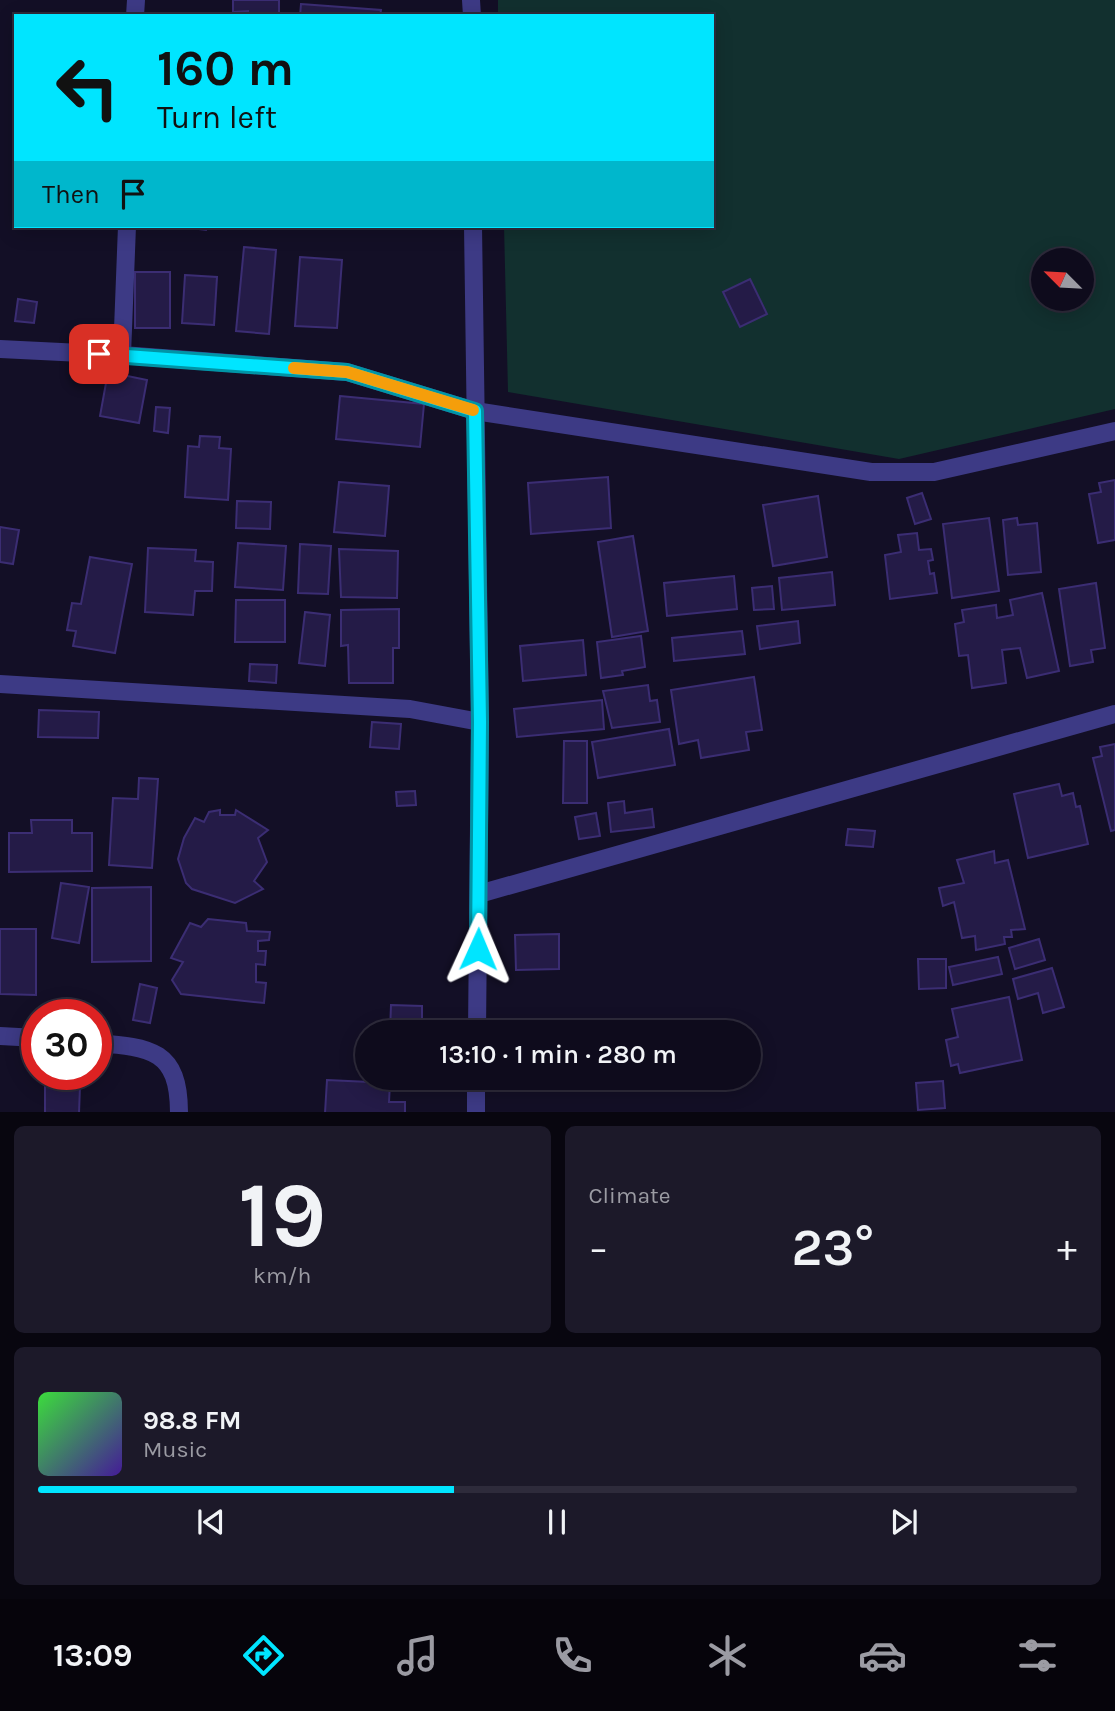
<!DOCTYPE html>
<meta charset="utf-8">
<style>
body{margin:0;font-family:Karla,sans-serif;background:#1c1929;color:#f1f3f6;height:100vh;display:flex;flex-direction:column;font-size:26px;white-space:nowrap}
*{box-sizing:border-box;margin:0}
p{font-size:23px;color:#9b9ba3}
.icon{flex:none;width:38px;height:38px;fill:none;stroke:currentColor;stroke-width:2;stroke-linecap:round;stroke-linejoin:round}
.map{position:relative;height:1112px;overflow:hidden}
.sheet{display:flex;flex-direction:column;gap:14px;padding:14px;background:#08060f;flex:1}
.sheet>*{flex:none}
.top-card{position:absolute;left:14px;top:14px;width:700px;height:214px;border-radius:0px;box-shadow:0 4px 18px #0003,0 0 0 2px #2e2b3b;background:#00e5ff;color:#111;overflow:hidden}
.needle{width:46px;rotate:294deg}
.buttons{position:absolute;left:1031px;top:248px;display:grid;gap:14px}
.buttons a{display:grid;place-items:center;width:63px;height:63px;border-radius:50%;background:#0e0b1c;box-shadow:0 4px 18px #0003,0 0 0 2px #2e2b3b;font-size:35px}
.speed{position:absolute;left:21px;top:999px;display:flex;gap:14px;font-size:35px;font-weight:700;text-align:center}
.speed>*{display:grid;place-content:center;width:91px;height:91px;border-radius:50%;background:#0e0b1c;box-shadow:0 4px 18px #0003,0 0 0 2px #2e2b3b;line-height:1}
.speed .limit{border:10px solid #d22;background:#fff;color:#111}
.pin{position:absolute;display:grid;place-items:center;width:60px;height:60px;color:#fff;margin:-30px;border-radius:14px;box-shadow:0 4px 10px #0006}
.me{position:absolute;width:77px;margin:-38px;rotate:1deg;stroke-linejoin:round;filter:drop-shadow(0 0 5px #0008)}
.turn{display:flex;align-items:center;gap:24px;height:147px;padding:0 28px;font-size:32px}
.turn .icon{width:91px;height:91px;stroke-width:2.5}
.turn b{display:block;font-size:49px;line-height:60px}
.then{display:flex;align-items:center;height:66px;padding:0 28px;background:#0003;gap:14px;font-size:26px}
.big{font-size:52px;font-weight:600;line-height:1.1}
.sheet .card{flex:1;display:flex;flex-direction:column;justify-content:center;gap:10px;min-width:0;padding:0 24px;border-radius:10px;background:#1c1929}
.sheet .dial{align-items:center;gap:0}
.dial b{font-size:91px;line-height:1}
.song{display:flex;align-items:center;gap:21px}
.cover{width:84px;height:84px;border-radius:10px;background:linear-gradient(135deg,hsl(120 70% 55%),hsl(260 70% 35%))}
.played{height:7px;border-radius:4px;background:linear-gradient(90deg,#00e5ff 40%,#2e2b3b 40%)}
.keys{display:flex;justify-content:space-around;direction:ltr}
.heat{display:flex;justify-content:space-between;align-items:center;font-size:38px;direction:ltr}
.sheet .tiles{flex:1;display:grid;gap:14px;grid-template-columns:1fr 1fr}
.card:last-child{grid-column:span 2}
.trip{position:absolute;left:355px;top:1020px;width:406px;height:70px;border-radius:35px;background:#0e0b1c;box-shadow:0 4px 18px #0003,0 0 0 2px #2e2b3b;font-weight:600;line-height:70px;text-align:center}
.tab-bar{display:flex;height:112px;justify-content:space-around;align-items:center;background:#06040b;color:#9b9ba3}
.tab-bar .icon{width:49px;height:49px}
.tab-bar .selected{color:#00e5ff}
.tab-bar b{font-size:32px;color:#f1f3f6}
.map>svg:first-child{display:block}
.green{fill:#12302f;fill-rule:evenodd}
.building{fill:#241b47;stroke:#3b2d73;stroke-width:2}
.lines{fill:none;stroke-linecap:round;stroke-linejoin:round}
.minor{stroke:#3d3a85;stroke-width:18}
.route-casing{stroke:#0095a6;stroke-width:18}
.route{stroke:#00e5ff;stroke-width:12}
.slow{stroke:#f59e0b;stroke-width:12}
</style>
<div class="map">
<svg width="1115" height="1113" viewBox="0 0 1115 1113">
<rect width="100%" height="100%" fill="#130f26"/>
<!-- green -->
<path class="green" d="M 498,0 L 1115,0 L 1115,409 L 899,459 L 508,392 L 504,226 L 712,226 L 712,16 L 498,16 ZM 1043,261 L 1082,261 L 1082,299 L 1043,299 Z"/>
<!-- building -->
<g class="building">
<polygon points="233,0 279,0 279,16 248,16 248,11 233,12"/>
<polygon points="301,4 381,10 380,16 300,16"/>
<polygon points="15,136 16,136 16,178 14,178"/>
<polygon points="174,226 207,226 206,230"/>
<polygon points="244,247 276,250 269,334 236,331"/>
<polygon points="300,257 342,260 337,328 295,326"/>
<rect x="135" y="272" width="35" height="56"/>
<polygon points="185,275 217,277 214,325 182,323"/>
<polygon points="750,279 767,314 740,327 723,292"/>
<polygon points="18,299 37,302 34,323 15,321"/>
<polygon points="108,372 147,380 139,423 100,416"/>
<polygon points="340,396 424,404 420,447 336,439"/>
<polygon points="156,407 170,408 168,433 154,431"/>
<polygon points="200,436 220,437 219,448 231,449 228,500 185,497 188,446 199,447"/>
<polygon points="608,477 611,528 531,534 528,483"/>
<polygon points="1115,480 1115,540 1098,543 1089,494 1101,492 1099,483"/>
<polygon points="339,482 389,486 385,536 334,532"/>
<polygon points="922,493 931,519 915,524 907,498"/>
<polygon points="818,496 827,557 773,566 763,505"/>
<polygon points="237,501 271,502 270,529 236,528"/>
<polygon points="989,518 999,591 952,598 943,524"/>
<polygon points="1017,518 1018,525 1037,523 1041,572 1008,575 1003,520"/>
<polygon points="0,527 19,530 13,564 0,562"/>
<polygon points="917,533 919,550 931,549 933,560 928,561 930,574 934,573 937,593 890,599 885,555 901,552 898,535"/>
<polygon points="633,536 648,631 612,637 598,542"/>
<polygon points="238,543 286,546 283,590 235,587"/>
<polygon points="300,544 331,546 328,594 298,593"/>
<polygon points="148,548 196,550 195,561 213,562 212,591 195,591 193,615 145,612"/>
<polygon points="339,549 398,551 397,598 341,597"/>
<polygon points="90,557 132,564 115,653 73,646 76,631 67,630 72,603 81,604"/>
<polygon points="832,572 835,605 782,610 779,578"/>
<polygon points="734,576 737,609 667,616 664,583"/>
<polygon points="1096,583 1105,648 1091,650 1093,662 1070,666 1059,589"/>
<polygon points="772,586 774,609 754,610 752,588"/>
<polygon points="1042,593 1059,671 1027,678 1020,648 1002,650 1006,683 972,688 968,655 959,656 955,624 964,622 962,610 996,605 997,618 1013,615 1010,600"/>
<polygon points="236,600 285,600 285,642 235,642"/>
<polygon points="399,609 399,648 393,648 393,683 349,683 348,645 341,646 341,610"/>
<polygon points="305,612 330,615 325,666 299,663"/>
<polygon points="798,621 800,643 760,649 757,626"/>
<polygon points="742,631 745,654 674,661 672,638"/>
<polygon points="641,636 645,667 622,671 623,675 601,678 597,642"/>
<polygon points="583,640 586,675 523,681 520,646"/>
<polygon points="250,664 277,665 276,683 249,681"/>
<polygon points="754,677 762,730 746,732 749,750 701,758 698,740 679,744 671,690"/>
<polygon points="648,685 650,701 657,700 660,722 612,728 603,691"/>
<polygon points="602,700 604,729 517,737 514,709"/>
<polygon points="39,710 99,712 98,738 38,737"/>
<polygon points="372,722 401,724 399,749 370,747"/>
<polygon points="669,729 675,765 598,778 592,742"/>
<polygon points="564,741 587,741 587,803 563,803"/>
<polygon points="1115,744 1115,830 1111,831 1093,758 1102,756 1100,747"/>
<polygon points="139,778 158,779 152,868 109,865 113,798 138,799"/>
<polygon points="1059,784 1062,796 1073,793 1076,807 1080,806 1088,844 1028,858 1014,794"/>
<polygon points="415,791 416,805 397,806 396,792"/>
<polygon points="624,801 625,813 652,809 654,827 611,832 608,803"/>
<polygon points="220,810 220,815 235,815 236,810 268,830 258,838 267,862 254,881 263,889 235,903 192,889 186,883 178,859 184,838 195,818 204,822 209,812"/>
<polygon points="596,813 600,836 579,839 575,817"/>
<polygon points="31,820 72,820 72,833 92,833 92,871 9,872 9,833 32,833"/>
<polygon points="848,829 875,831 873,847 846,845"/>
<polygon points="994,851 995,863 1008,860 1025,929 1011,930 1012,937 1004,937 1005,944 976,950 975,936 962,938 954,902 943,906 939,888 964,883 957,860"/>
<polygon points="61,883 89,887 79,943 52,938"/>
<polygon points="151,887 151,961 92,962 92,888"/>
<polygon points="208,919 246,923 247,931 270,932 269,940 258,941 258,951 266,951 265,965 256,964 256,982 266,983 264,1003 181,994 172,980 183,962 171,958 190,923 201,927"/>
<polygon points="0,929 36,929 36,995 0,994"/>
<polygon points="559,934 559,969 516,970 515,935"/>
<polygon points="1039,939 1045,960 1015,969 1009,948"/>
<polygon points="998,957 1002,974 953,985 949,967"/>
<polygon points="918,959 946,959 946,988 919,989"/>
<polygon points="1052,968 1064,1007 1043,1013 1038,993 1018,999 1013,979"/>
<polygon points="140,984 157,988 150,1023 133,1020"/>
<polygon points="1009,997 1022,1060 960,1073 958,1064 951,1066 946,1040 958,1037 952,1009"/>
<polygon points="391,1005 422,1006 422,1032 390,1032"/>
<polygon points="327,1080 390,1083 389,1102 405,1102 405,1113 325,1113"/>
<polygon points="943,1081 945,1108 918,1110 916,1083"/>
<polygon points="45,1086 80,1086 79,1113 45,1113"/>
</g>
<g class="lines">
<!-- minor -->
<g class="minor">
<polyline points="471,0 472,16"/>
<polyline points="135,16 136,0"/>
<polyline points="473,226 480,722 477,1032"/>
<polyline points="0,349 122,355 347,372 475,411 871,472 934,472 1115,431"/>
<polyline points="122,355 127,226"/>
<polyline points="0,684 410,709 480,722"/>
<polyline points="479,894 1115,714"/>
<polyline points="0,1036 37,1038"/>
<path d="M 96,1043 C 151,1047 179,1050 179,1113"/>
<polyline points="476,1113 476,1078"/>
</g>
</g>
<g class="lines">
<defs>
<polyline id="route" points="99,354 347,372 475,411 480,722 478,949"/>
</defs>
<!-- route casing -->
<use href="#route" class="route-casing"/>
<!-- route -->
<use href="#route" class="route"/>
<!-- slow -->
<polyline class="slow" points="294,368 347,372 473,410"/>
</g>
</svg>
<div class="buttons">
<a><svg class="needle" viewBox="-14 -14 28 28"><path d="M0-13l5 13h-10z" fill="#e53935"/><path d="M0 13l5-13h-10z" fill="#9b9ba3"/></svg></a>
</div>
<div class="speed"><div class="limit">30</div></div>
<div class="pin" style="left:99px;top:354px;background:#d93025"><svg class="icon" aria-label="arrive" viewBox="0 0 24 24"><path d="M6 21V4h12l-3 4 3 4H6"/></svg></div>
<svg class="me" style="left:478px;top:949px" viewBox="-20 -20 40 40"><path d="M0-17L14 15 0 8-14 15z" fill="#00e5ff" stroke="#fff" stroke-width="4"/></svg>
<div class="trip">13:10 · 1 min · 280 m</div>
<div class="top-card">
<div class="turn"><svg class="icon" aria-label="left" viewBox="0 0 24 24"><path d="M17 20v-9H6M10 6l-5 5 5 5"/></svg><div><b>160 m</b>Turn left</div></div>
<div class="then">Then<svg class="icon" aria-label="arrive" viewBox="0 0 24 24"><path d="M6 21V4h12l-3 4 3 4H6"/></svg></div>
</div>
</div>
<section class="sheet">
<div class="tiles">
<div class="card dial"><b>19</b><p>km/h</p></div>
<div class="card"><p>Climate</p>
<div class="heat"><a>−</a><b class="big">23°</b><a>+</a></div>
</div>
<div class="card">
<div class="song"><i class="cover"></i><div><b>98.8 FM</b><p>Music</p></div></div>
<div class="played"></div>
<div class="keys"><svg class="icon" aria-label="previous" viewBox="0 0 24 24"><path d="M18 5L8 12l10 7zM5 5v14"/></svg><svg class="icon" aria-label="pause" viewBox="0 0 24 24"><path d="M8 5v14M16 5v14"/></svg><svg class="icon" aria-label="next" viewBox="0 0 24 24"><path d="M6 5l10 7-10 7zM19 5v14"/></svg></div>
</div>
</div>
</section>
<nav class="tab-bar">
<b>13:09</b>
<svg class="icon selected" aria-label="directions" viewBox="0 0 24 24"><path d="M12 3l9 9-9 9-9-9zM9 14v-3h6M13 9l2 2-2 2"/></svg>
<svg class="icon" aria-label="music" viewBox="0 0 24 24"><path d="M9 18V5l10-2v13"/><circle cx="6" cy="18" r="3"/><circle cx="16" cy="16" r="3"/></svg>
<svg class="icon" aria-label="phone" viewBox="0 0 24 24"><path d="M5 4h4l2 5-3 2q2 4 5 5l2-3 5 2v4C11 20 4 13 5 4z"/></svg>
<svg class="icon" aria-label="climate" viewBox="0 0 24 24"><path d="M12 3v18M4 7l16 10M4 17L20 7"/></svg>
<svg class="icon" aria-label="car" viewBox="0 0 24 24"><path d="M5 17H2v-5l4-1 3-4h7l3 4 3 1v5h-3M9 17h6M6 11h13"/><circle cx="7" cy="17" r="2"/><circle cx="17" cy="17" r="2"/></svg>
<svg class="icon" aria-label="filters" viewBox="0 0 24 24"><path d="M4 7h16M4 17h16"/><circle cx="9" cy="7" r="2"/><circle cx="15" cy="17" r="2"/></svg>
</nav>
